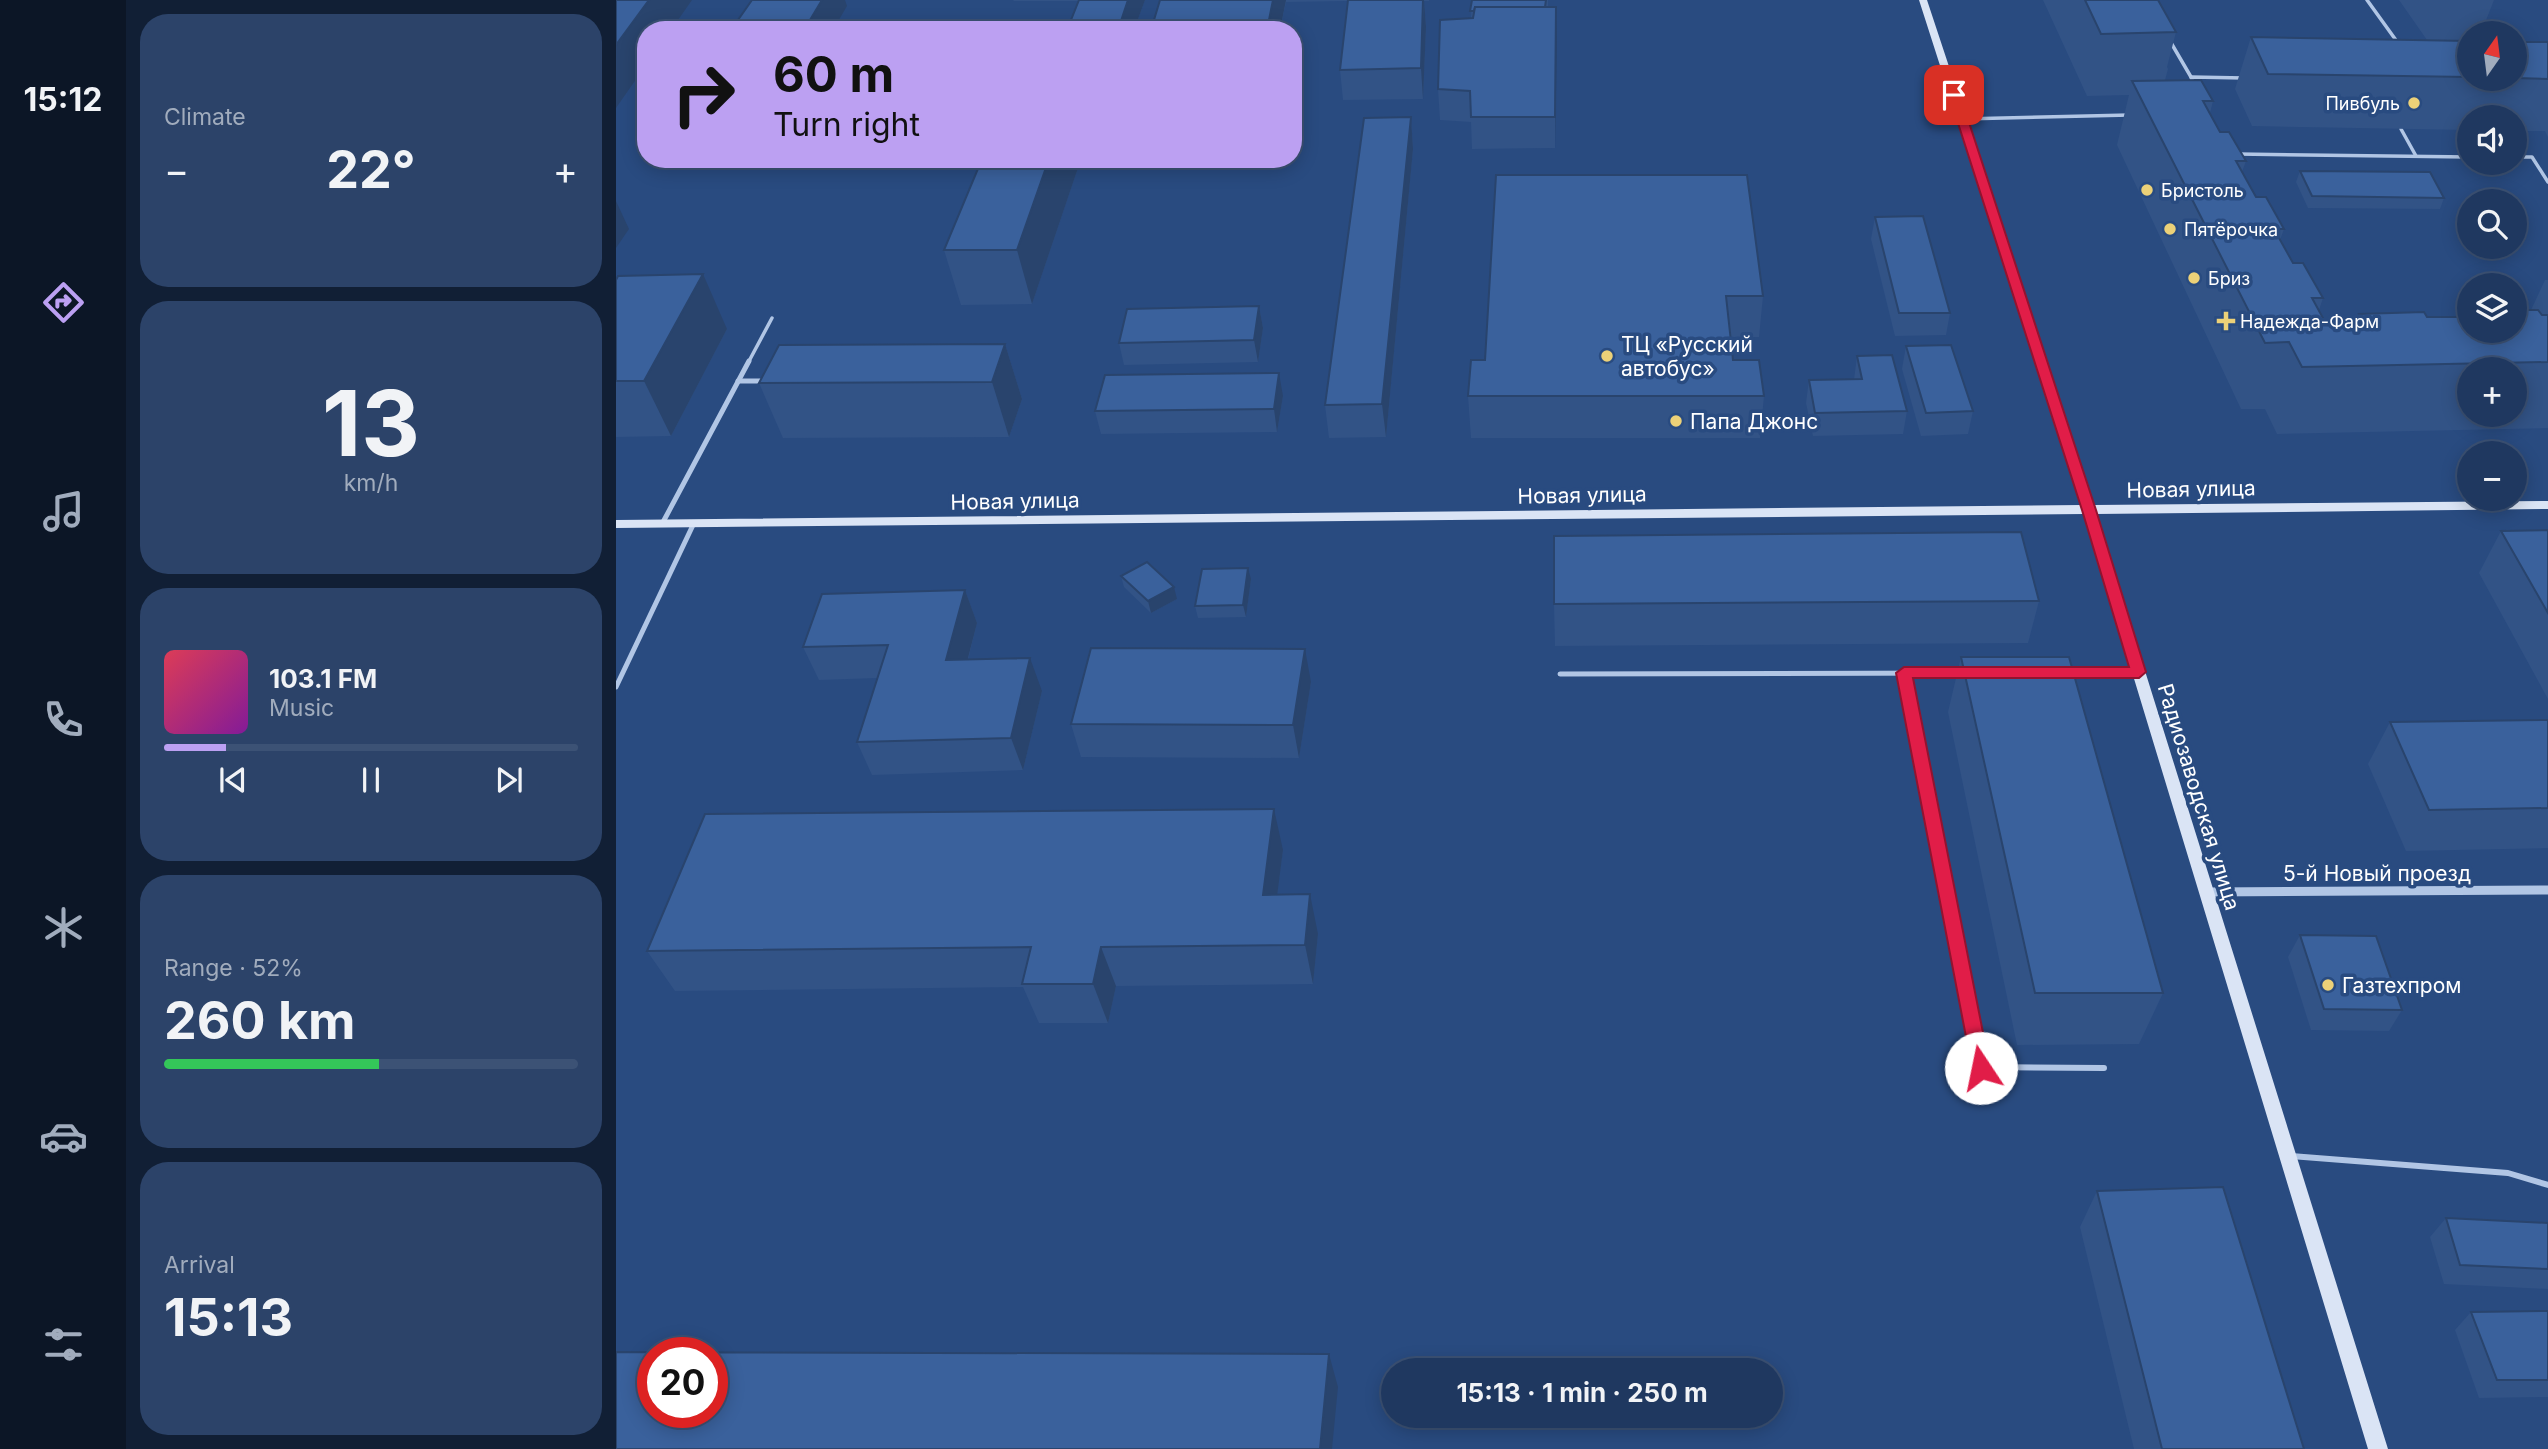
<!DOCTYPE html>
<meta charset="utf-8">
<style>
body{margin:0;font-family:Inter,sans-serif;background:#2c4369;color:#f1f3f6;height:100vh;display:flex;flex-direction:column;font-size:26px;white-space:nowrap}
*{box-sizing:border-box;margin:0}
p{font-size:23px;color:#a1acbd}
.icon{flex:none;width:38px;height:38px;fill:none;stroke:currentColor;stroke-width:2;stroke-linecap:round;stroke-linejoin:round}
.map{position:relative;flex:1;overflow:hidden}
.details{display:flex;flex-direction:column;gap:14px;padding:14px;background:#111f35;width:490px}
.details>*{flex:none}
.hud{position:absolute;left:21px;top:21px;width:665px;height:147px;border-radius:28px;box-shadow:0 4px 18px #0003,0 0 0 2px #3c5275;background:#bca0f2;color:#111;overflow:hidden}
.needle{width:46px;rotate:14deg}
.buttons{position:absolute;left:1841px;top:21px;display:grid;gap:14px}
.buttons a{display:grid;place-items:center;width:70px;height:70px;border-radius:50%;background:#1f3860;box-shadow:0 4px 18px #0003,0 0 0 2px #3c5275;font-size:35px}
.speed{position:absolute;left:21px;top:1337px;display:flex;gap:14px;font-size:35px;font-weight:700;text-align:center}
.speed>*{display:grid;place-content:center;width:91px;height:91px;border-radius:50%;background:#1f3860;box-shadow:0 4px 18px #0003,0 0 0 2px #3c5275;line-height:1}
.speed .limit{border:10px solid #d22;background:#fff;color:#111}
.pin{position:absolute;display:grid;place-items:center;width:60px;height:60px;color:#fff;margin:-30px;border-radius:14px;box-shadow:0 4px 10px #0006}
.me{position:absolute;width:77px;margin:-38px;rotate:349deg;stroke-linejoin:round;filter:drop-shadow(0 0 5px #0008)}
.turn{display:flex;align-items:center;gap:24px;height:147px;padding:0 21px;font-size:32px}
.turn .icon{width:91px;height:91px;stroke-width:2.5}
.turn b{display:block;font-size:49px;line-height:60px}
.big{font-size:52px;font-weight:700;line-height:1.1}
.details .card{flex:1;display:flex;flex-direction:column;justify-content:center;gap:10px;min-width:0;padding:0 24px;border-radius:28px;background:#2c4369}
.details .dial{align-items:center;gap:0}
.dial b{font-size:91px;line-height:1}
.song{display:flex;align-items:center;gap:21px}
.cover{width:84px;height:84px;border-radius:10px;background:linear-gradient(135deg,hsl(350 70% 55%),hsl(290 70% 35%))}
.played{height:7px;border-radius:4px;background:linear-gradient(90deg,#bca0f2 15%,#3c5275 15%)}
.keys{display:flex;justify-content:space-around;direction:ltr}
.heat{display:flex;justify-content:space-between;align-items:center;font-size:38px;direction:ltr}
.charge{height:10px;border-radius:5px;background:linear-gradient(90deg,#34c759 52%,#3c5275 0)}
.trip{position:absolute;left:765px;top:1358px;width:402px;height:70px;border-radius:35px;background:#1f3860;box-shadow:0 4px 18px #0003,0 0 0 2px #3c5275;font-weight:700;line-height:70px;text-align:center}
main{display:flex;flex:1;min-height:0}
.menu{display:flex;flex-direction:column;width:126px;justify-content:space-around;align-items:center;background:#0c1626;color:#a1acbd}
.menu .icon{width:49px;height:49px}
.menu .on{color:#bca0f2}
.menu b{font-size:32px;color:#f1f3f6}
.map>svg:first-child{display:block}
.lines{fill:none;stroke-linecap:round;stroke-linejoin:round}
.lane-far2{stroke:#b1c6e5;stroke-width:3.5}
.lane-far1{stroke:#b1c6e5;stroke-width:5}
.lane{stroke:#b1c6e5;stroke-width:6}
.street{stroke:#b1c6e5;stroke-width:9}
.secondary{fill:#dae4f5;fill-rule:evenodd}
.wall{fill:#325386;fill-rule:evenodd}
.shaded-wall{fill:#29446d}
.building{fill:#3a619c;stroke:#29446d;stroke-width:2;fill-rule:evenodd}
.route{fill:#e11d48;stroke:#92132f;stroke-width:2}
.poi-dot{fill:#ecd178;stroke:#294b80;stroke-width:2.5}
.labels{text-anchor:middle;dominant-baseline:central;stroke-width:7;stroke-linejoin:round;paint-order:stroke}
.far-poi-label{font-size:18px;fill:#fff;stroke:#294b80;text-anchor:start}
.poi-label{font-size:21px;fill:#fff;stroke:#294b80;text-anchor:start}
.street-label{font-size:21px;fill:#fff;stroke:#294b80}
</style>
<main>
<nav class="menu">
<b>15:12</b>
<svg class="icon on" aria-label="directions" viewBox="0 0 24 24"><path d="M12 3l9 9-9 9-9-9zM9 14v-3h6M13 9l2 2-2 2"/></svg>
<svg class="icon" aria-label="music" viewBox="0 0 24 24"><path d="M9 18V5l10-2v13"/><circle cx="6" cy="18" r="3"/><circle cx="16" cy="16" r="3"/></svg>
<svg class="icon" aria-label="phone" viewBox="0 0 24 24"><path d="M5 4h4l2 5-3 2q2 4 5 5l2-3 5 2v4C11 20 4 13 5 4z"/></svg>
<svg class="icon" aria-label="climate" viewBox="0 0 24 24"><path d="M12 3v18M4 7l16 10M4 17L20 7"/></svg>
<svg class="icon" aria-label="car" viewBox="0 0 24 24"><path d="M5 17H2v-5l4-1 3-4h7l3 4 3 1v5h-3M9 17h6M6 11h13"/><circle cx="7" cy="17" r="2"/><circle cx="17" cy="17" r="2"/></svg>
<svg class="icon" aria-label="filters" viewBox="0 0 24 24"><path d="M4 7h16M4 17h16"/><circle cx="9" cy="7" r="2"/><circle cx="15" cy="17" r="2"/></svg>
</nav>
<section class="details">
<div class="card"><p>Climate</p>
<div class="heat"><a>−</a><b class="big">22°</b><a>+</a></div>
</div>
<div class="card dial"><b>13</b><p>km/h</p></div>
<div class="card">
<div class="song"><i class="cover"></i><div><b>103.1 FM</b><p>Music</p></div></div>
<div class="played"></div>
<div class="keys"><svg class="icon" aria-label="previous" viewBox="0 0 24 24"><path d="M18 5L8 12l10 7zM5 5v14"/></svg><svg class="icon" aria-label="pause" viewBox="0 0 24 24"><path d="M8 5v14M16 5v14"/></svg><svg class="icon" aria-label="next" viewBox="0 0 24 24"><path d="M6 5l10 7-10 7zM19 5v14"/></svg></div>
</div>
<div class="card"><p>Range · 52%</p><b class="big">260 km</b><div class="charge"></div></div>
<div class="card"><p>Arrival</p><b class="big">15:13</b></div>
</section>
<div class="map">
<svg width="1932" height="1449" viewBox="0 0 1932 1449">
<rect width="100%" height="100%" fill="#294b80"/>
<g class="lines">
<!-- lane-far2 -->
<g class="lane-far2">
<polyline points="1751,0 1782,43"/>
<polyline points="1554,41 1575,77"/>
<polyline points="1579,87 1575,77 1628,78"/>
<polyline points="1346,119 1514,115"/>
<polyline points="1785,129 1800,156"/>
<polyline points="1621,154 1853,157"/>
<polyline points="1899,157 1916,157 1932,182"/>
<polyline points="132,363 156,318"/>
</g>
<!-- lane-far1 -->
<g class="lane-far1">
<polyline points="122,381 150,381"/>
<polyline points="46,524 133,361"/>
<polyline points="1452,672 1523,672"/>
<polyline points="1288,673 1320,835"/>
<polyline points="944,674 1348,673"/>
<polyline points="0,687 78,523"/>
</g>
<!-- lane -->
<g class="lane">
<polyline points="1319,833 1365,1067 1488,1068"/>
<polyline points="1675,1156 1892,1173 1932,1185"/>
</g>
<!-- street -->
<polyline class="street" points="1592,892 1932,890"/>
<!-- secondary -->
<polygon class="secondary" points="1303,0 1311,0 1478,505 1932,501 1932,509 1480,514 1772,1449 1752,1449 1468,514 0,528 0,520 1465,505"/>
</g>
<!-- wall -->
<g class="wall">
<polygon points="397,0 529,0 518,30 462,1 398,1"/>
<polygon points="544,0 813,0 813,1 808,1 810,27 807,99 727,100 724,70 731,1 670,2 664,30 535,30"/>
<polygon points="856,0 932,0 932,7 940,7 939,148 856,149 855,122 824,120 822,89 855,19"/>
<path d="M 1427,0 L 1542,0 L 1560,32 L 1551,67 L 1552,69 L 1549,80 L 1547,81 L 1597,101 L 1594,113 L 1604,132 L 1630,161 L 1626,172 L 1640,197 L 1668,229 L 1664,240 L 1677,263 L 1707,298 L 1703,310 L 1708,320 L 1741,319 L 1743,314 L 1811,317 L 1853,331 L 1915,310 L 1929,280 L 1932,280 L 1932,428 L 1661,434 L 1649,409 L 1625,409 L 1501,145 L 1513,95 L 1471,96 ZM 1853,369 L 1899,369 L 1899,415 L 1853,415 Z"/>
<polygon points="1783,0 1878,0 1865,33 1853,33 1853,40 1825,41 1853,41 1853,79 1899,79 1932,42 1932,137 1929,131 1899,131 1899,117 1853,117 1853,130 1636,126 1619,89 1635,37 1811,40"/>
<polygon points="795,117 797,149 770,437 713,438 709,405"/>
<polygon points="463,165 416,304 345,305 328,250"/>
<polygon points="1684,171 1828,198 1824,209 1692,208 1680,182"/>
<polygon points="880,175 1147,296 1143,337 1115,337 1117,360 1148,396 1144,438 855,438 852,396 869,360"/>
<polygon points="1259,217 1334,313 1330,335 1279,336 1255,239"/>
<polygon points="0,280 111,329 55,436 0,437"/>
<polygon points="643,306 647,328 642,362 508,365 503,343"/>
<polygon points="389,344 406,399 393,437 167,438 143,383"/>
<polygon points="1290,346 1357,411 1352,434 1305,436 1286,369"/>
<polygon points="1241,356 1291,411 1287,434 1197,436 1190,403 1193,380 1238,380"/>
<polygon points="667,396 661,432 485,434 479,411"/>
<polygon points="1932,530 1932,699 1863,573 1885,531"/>
<polygon points="505,576 561,599 535,613 508,587"/>
<polygon points="635,579 630,617 582,618 579,606"/>
<polygon points="349,590 361,623 352,660 426,691 407,770 256,775 241,742 261,678 203,680 187,647"/>
<polygon points="1423,601 1412,643 939,646 938,604"/>
<polygon points="1345,657 1547,993 1523,1044 1401,1045 1332,712"/>
<polygon points="695,682 683,758 465,757 455,724"/>
<polygon points="1932,720 1932,848 1790,851 1752,764 1774,722"/>
<polygon points="667,850 661,894 702,934 697,984 500,986 492,1023 423,1023 407,987 59,991 31,951"/>
<polygon points="1684,935 1786,1010 1773,1031 1695,1030 1672,957"/>
<polygon points="1481,1191 1688,1449 1518,1449 1464,1227"/>
<polygon points="1830,1218 1932,1223 1932,1289 1828,1284 1814,1237"/>
<polygon points="1932,1311 1932,1397 1863,1398 1839,1330 1855,1312"/>
</g>
<!-- shaded-wall -->
<g class="shaded-wall">
<polygon points="33,0 76,0 55,30 30,30 30,65 0,108 0,45"/>
<polygon points="206,0 229,0 231,6 217,30 188,30"/>
<polygon points="512,0 529,0 518,30 502,30"/>
<polygon points="657,0 670,0 664,30 651,30"/>
<polygon points="808,0 810,27 807,99 805,68"/>
<polygon points="940,7 941,37 939,148 939,117"/>
<polygon points="795,117 797,149 770,437 766,404"/>
<polygon points="433,159 461,159 463,165 416,304 401,250"/>
<polygon points="0,201 13,229 0,248"/>
<polygon points="87,274 111,329 55,436 28,381"/>
<polygon points="643,306 647,328 642,362 638,340"/>
<polygon points="389,344 406,399 393,437 376,382"/>
<polygon points="663,373 667,396 661,432 658,409"/>
<polygon points="632,568 635,579 630,617 627,605"/>
<polygon points="558,587 561,599 535,613 532,601"/>
<polygon points="349,590 361,623 343,693 330,660"/>
<polygon points="689,649 695,682 683,758 677,725"/>
<polygon points="414,658 426,691 407,770 395,738"/>
<polygon points="658,809 667,850 656,935 647,895"/>
<polygon points="694,894 702,934 697,984 689,945"/>
<polygon points="485,947 500,986 492,1023 477,984"/>
<polygon points="713,1354 722,1387 716,1449 704,1449"/>
</g>
<!-- building -->
<g class="building">
<polygon points="0,0 33,0 0,45"/>
<polygon points="136,0 206,0 188,30 115,30"/>
<polygon points="463,0 512,0 502,30 451,30"/>
<polygon points="544,0 657,0 651,30 535,30"/>
<polygon points="732,0 807,0 805,68 724,70"/>
<polygon points="856,0 930,0 929,7 859,7 858,11 854,11"/>
<polygon points="1469,0 1542,0 1560,32 1485,34"/>
<polygon points="859,7 940,7 939,117 855,117 854,91 822,89 824,20 857,18"/>
<polygon points="1635,37 1853,41 1853,77 1652,74"/>
<polygon points="1899,42 1932,42 1932,79 1899,78"/>
<polygon points="1585,80 1597,101 1587,101 1604,132 1613,132 1630,161 1620,161 1640,197 1650,197 1668,229 1658,229 1677,263 1687,263 1707,298 1696,298 1708,320 1746,319 1743,314 1808,312 1811,317 1853,317 1853,331 1899,331 1899,310 1922,310 1926,315 1932,315 1932,362 1686,367 1673,342 1649,343 1516,81"/>
<polygon points="795,117 766,404 709,405 748,118"/>
<polygon points="366,159 433,159 401,250 328,250"/>
<polygon points="1684,171 1814,172 1828,198 1696,196"/>
<polygon points="880,175 1131,175 1147,296 1110,296 1117,360 1143,360 1148,396 852,396 855,360 869,360"/>
<polygon points="1307,216 1334,313 1283,313 1259,217"/>
<polygon points="87,274 28,381 0,381 0,280 2,276"/>
<polygon points="643,306 638,340 503,343 511,309"/>
<polygon points="389,344 376,382 143,383 163,345"/>
<polygon points="1335,345 1357,411 1310,413 1290,346"/>
<polygon points="1276,355 1291,411 1199,413 1193,380 1246,379 1241,356"/>
<polygon points="663,373 658,409 479,411 489,375"/>
<polygon points="1932,530 1932,613 1885,531"/>
<polygon points="1405,532 1423,601 938,604 938,536"/>
<polygon points="531,562 558,587 532,601 505,576"/>
<polygon points="632,568 627,605 579,606 586,569"/>
<polygon points="349,590 330,660 414,658 395,738 241,742 272,645 187,647 206,594"/>
<polygon points="475,648 689,649 677,725 455,724"/>
<polygon points="1345,657 1453,657 1547,993 1419,993"/>
<polygon points="1932,720 1932,808 1813,810 1774,722"/>
<polygon points="658,809 647,895 694,894 689,945 485,947 477,984 406,984 415,947 31,951 89,814"/>
<polygon points="1684,935 1760,936 1786,1010 1708,1009"/>
<polygon points="1607,1187 1688,1449 1546,1449 1481,1191"/>
<polygon points="1830,1218 1932,1223 1932,1269 1844,1265"/>
<polygon points="1932,1311 1932,1380 1881,1380 1855,1312"/>
<path d="M 0,1352 L 713,1354 L 704,1449 L 0,1449 ZM 37,1353 L 96,1353 L 96,1412 L 37,1412 Z"/>
</g>
<!-- route -->
<polygon class="route" points="1338,92 1344,95 1480,510 1530,672 1523,678 1297,678 1374,1068 1372,1073 1365,1076 1358,1073 1356,1068 1280,673 1288,667 1513,667 1466,510 1333,95"/>
<!-- markers -->
<g class="poi-dot">
<circle cx="1798" cy="103" r="7"/>
<circle cx="1531" cy="190" r="7"/>
<circle cx="1554" cy="229" r="7"/>
<circle cx="1578" cy="278" r="7"/>
<path d="M1606.5 310.5h7v7h7v7h-7v7h-7v-7h-7v-7h7z"/>
<circle cx="991" cy="356" r="7"/>
<circle cx="1060" cy="421" r="7"/>
<circle cx="1712" cy="985" r="7"/>
</g>
<g class="labels">
<!-- far-poi labels -->
<g class="far-poi-label">
<text x="1784" y="103" text-anchor="end">Пивбуль</text>
<text x="1545" y="190">Бристоль</text>
<text x="1568" y="229">Пятёрочка</text>
<text x="1592" y="278">Бриз</text>
<text x="1624" y="321">Надежда-Фарм</text>
</g>
<!-- poi labels -->
<g class="poi-label">
<text x="1005" y="344">ТЦ «Русский<tspan x="1005" dy="24">автобус»</tspan></text>
<text x="1074" y="421">Папа Джонс</text>
<text x="1726" y="985">Газтехпром</text>
</g>
<!-- street labels -->
<g class="street-label">
<text transform="translate(1575 489) rotate(-1)">Новая улица</text>
<text transform="translate(966 495) rotate(-1)">Новая улица</text>
<text transform="translate(399 501) rotate(-1)">Новая улица</text>
<text transform="translate(1583 797) rotate(73)">Радиозаводская улица</text>
<text x="1761" y="873">5-й Новый проезд</text>
</g>
</g>
</svg>
<div class="buttons">
<a><svg class="needle" viewBox="-14 -14 28 28"><path d="M0-13l5 13h-10z" fill="#e53935"/><path d="M0 13l5-13h-10z" fill="#a1acbd"/></svg></a>
<a><svg class="icon" aria-label="sound" viewBox="0 0 24 24"><path d="M4 9h4l5-4v14l-5-4H4zM17 9q2 3 0 6"/></svg></a>
<a><svg class="icon" aria-label="search" viewBox="0 0 24 24"><circle cx="10" cy="10" r="6"/><path d="M15 15l6 6"/></svg></a>
<a><svg class="icon" aria-label="layers" viewBox="0 0 24 24"><path d="M12 4l9 5-9 5-9-5zM3 14l9 5 9-5"/></svg></a>
<a>+</a>
<a>−</a>
</div>
<div class="speed"><div class="limit">20</div></div>
<div class="pin" style="left:1338px;top:95px;background:#d93025"><svg class="icon" aria-label="arrive" viewBox="0 0 24 24"><path d="M6 21V4h12l-3 4 3 4H6"/></svg></div>
<svg class="me" style="left:1365px;top:1068px" viewBox="-20 -20 40 40"><circle r="19" fill="#fff"/><path d="M0-13L10 11 0 6-10 11z" fill="#e11d48"/></svg>
<div class="trip">15:13 · 1 min · 250 m</div>
<div class="hud">
<div class="turn"><svg class="icon" aria-label="right" viewBox="0 0 24 24"><path d="M7 20v-9h11M14 6l5 5-5 5"/></svg><div><b>60 m</b>Turn right</div></div>
</div>
</div>
</main>
